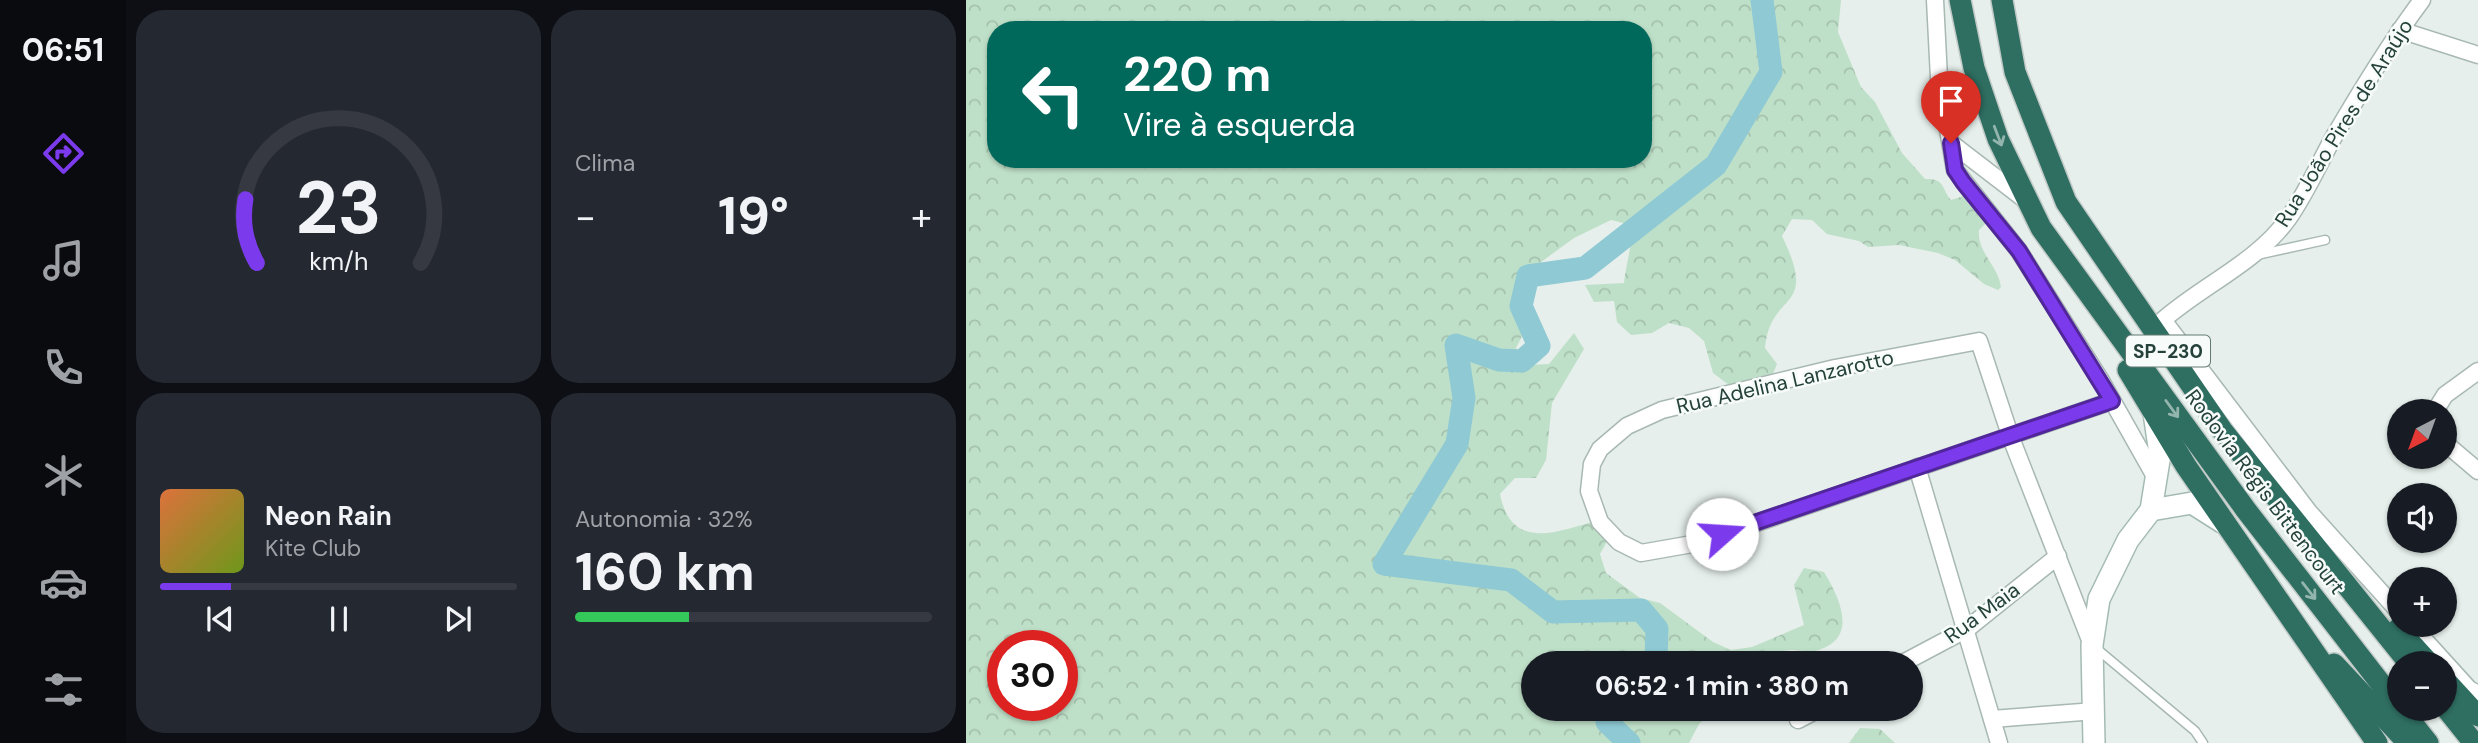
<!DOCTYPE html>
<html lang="pt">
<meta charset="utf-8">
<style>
body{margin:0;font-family:"DM Sans",sans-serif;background:#242831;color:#f1f3f6;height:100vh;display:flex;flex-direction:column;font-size:26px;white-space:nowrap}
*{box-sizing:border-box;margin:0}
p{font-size:23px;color:#9ea1a6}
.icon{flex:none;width:38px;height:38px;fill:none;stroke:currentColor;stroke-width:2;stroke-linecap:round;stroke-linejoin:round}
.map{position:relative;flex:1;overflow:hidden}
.sheet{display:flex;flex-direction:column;gap:10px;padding:10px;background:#0d0f14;width:840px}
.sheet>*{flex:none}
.guide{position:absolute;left:21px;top:21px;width:665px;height:147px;border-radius:28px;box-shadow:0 2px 5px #0004;background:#00695c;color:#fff;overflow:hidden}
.needle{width:46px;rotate:221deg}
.controls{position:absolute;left:1421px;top:399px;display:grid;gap:14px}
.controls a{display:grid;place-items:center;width:70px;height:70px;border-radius:50%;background:#171b24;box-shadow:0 2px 5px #0004;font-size:35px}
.speed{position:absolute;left:21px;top:630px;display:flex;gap:14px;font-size:35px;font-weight:700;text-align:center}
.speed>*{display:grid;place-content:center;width:91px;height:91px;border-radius:50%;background:#171b24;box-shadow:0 2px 5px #0004;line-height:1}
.speed .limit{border:10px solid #d22;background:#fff;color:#111}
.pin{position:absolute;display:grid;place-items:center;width:60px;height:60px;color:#fff;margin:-72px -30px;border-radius:50% 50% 50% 0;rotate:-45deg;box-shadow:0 0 7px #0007}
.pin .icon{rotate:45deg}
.me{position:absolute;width:77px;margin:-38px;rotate:71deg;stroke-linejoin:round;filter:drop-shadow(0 0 5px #0008)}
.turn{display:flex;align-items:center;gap:24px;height:147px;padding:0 21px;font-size:32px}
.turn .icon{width:91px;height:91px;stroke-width:2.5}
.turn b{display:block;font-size:49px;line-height:60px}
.big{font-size:52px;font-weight:700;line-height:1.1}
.sheet .card{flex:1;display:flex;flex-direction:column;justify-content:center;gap:10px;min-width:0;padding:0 24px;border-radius:28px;background:#242831}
.sheet .dial{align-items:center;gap:0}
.dial svg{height:182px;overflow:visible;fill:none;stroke:#363941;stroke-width:7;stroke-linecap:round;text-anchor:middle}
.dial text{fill:#f1f3f6;stroke:none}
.song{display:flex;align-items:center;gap:21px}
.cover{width:84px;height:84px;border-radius:10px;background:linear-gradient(135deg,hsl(20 70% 55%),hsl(80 70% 35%))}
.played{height:7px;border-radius:4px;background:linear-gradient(90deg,#7c3aed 20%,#363941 20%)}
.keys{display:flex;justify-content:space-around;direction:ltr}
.heat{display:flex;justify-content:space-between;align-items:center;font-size:38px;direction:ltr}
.charge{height:10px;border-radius:5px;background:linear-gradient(90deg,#34c759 32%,#363941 0)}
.sheet .tiles{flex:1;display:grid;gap:10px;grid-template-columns:repeat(2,1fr)}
.trip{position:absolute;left:555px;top:651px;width:402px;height:70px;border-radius:35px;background:#171b24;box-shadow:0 2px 5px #0004;font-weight:700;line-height:70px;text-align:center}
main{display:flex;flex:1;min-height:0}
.tabs{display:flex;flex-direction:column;width:126px;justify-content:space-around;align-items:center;background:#090b0e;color:#9ea1a6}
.tabs .icon{width:49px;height:49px}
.tabs .selected{color:#7c3aed}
.tabs b{font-size:32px;color:#f1f3f6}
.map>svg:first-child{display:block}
.forest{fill:url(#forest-crowns);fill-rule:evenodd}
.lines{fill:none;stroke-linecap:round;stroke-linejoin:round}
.river{stroke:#8ec9d4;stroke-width:23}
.lane-casing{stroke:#a8b8b2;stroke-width:11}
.street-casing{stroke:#a8b8b2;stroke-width:19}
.secondary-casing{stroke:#a4bbb3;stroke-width:24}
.highway-casing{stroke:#c2cac8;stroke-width:24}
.lane{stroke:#fff;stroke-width:8}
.street{stroke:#fff;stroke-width:16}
.secondary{stroke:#fff;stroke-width:21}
.highway{stroke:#2f6f62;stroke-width:21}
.oneway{stroke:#93b5ae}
.route-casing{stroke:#51269a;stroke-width:18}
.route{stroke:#7c3aed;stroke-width:12}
.labels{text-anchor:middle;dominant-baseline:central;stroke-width:5;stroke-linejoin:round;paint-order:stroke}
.shield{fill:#f7fbf9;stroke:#637a73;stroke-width:2}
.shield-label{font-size:19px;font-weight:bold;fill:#24423a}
.street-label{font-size:21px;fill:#24423a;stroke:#f7fbf9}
</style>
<main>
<nav class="tabs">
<b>06:51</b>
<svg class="icon selected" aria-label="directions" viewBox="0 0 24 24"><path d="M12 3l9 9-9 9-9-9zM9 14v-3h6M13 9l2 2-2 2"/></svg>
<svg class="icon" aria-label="music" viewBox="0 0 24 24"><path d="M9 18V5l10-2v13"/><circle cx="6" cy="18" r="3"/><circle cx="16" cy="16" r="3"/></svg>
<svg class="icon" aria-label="phone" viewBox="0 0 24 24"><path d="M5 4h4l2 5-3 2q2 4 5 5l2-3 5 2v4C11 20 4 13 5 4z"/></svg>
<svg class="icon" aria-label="climate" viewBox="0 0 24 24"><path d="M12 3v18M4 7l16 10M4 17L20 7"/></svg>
<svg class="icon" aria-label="car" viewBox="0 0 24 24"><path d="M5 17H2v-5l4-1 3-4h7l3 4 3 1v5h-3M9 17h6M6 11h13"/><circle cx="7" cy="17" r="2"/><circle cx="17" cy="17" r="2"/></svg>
<svg class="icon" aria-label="filters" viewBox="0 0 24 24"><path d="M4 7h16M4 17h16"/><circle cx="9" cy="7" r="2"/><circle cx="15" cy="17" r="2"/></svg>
</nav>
<section class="sheet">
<div class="tiles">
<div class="card dial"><svg viewBox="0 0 100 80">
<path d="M14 69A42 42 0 1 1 86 69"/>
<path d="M14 69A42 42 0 0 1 9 41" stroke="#7c3aed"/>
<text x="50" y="56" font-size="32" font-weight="700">23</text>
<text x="50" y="72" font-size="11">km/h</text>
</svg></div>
<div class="card"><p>Clima</p>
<div class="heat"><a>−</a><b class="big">19°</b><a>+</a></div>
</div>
<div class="card">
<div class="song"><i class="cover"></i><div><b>Neon Rain</b><p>Kite Club</p></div></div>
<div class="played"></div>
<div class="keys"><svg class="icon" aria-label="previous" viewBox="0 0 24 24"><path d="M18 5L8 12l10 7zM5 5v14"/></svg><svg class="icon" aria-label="pause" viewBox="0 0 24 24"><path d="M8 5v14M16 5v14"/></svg><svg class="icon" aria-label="next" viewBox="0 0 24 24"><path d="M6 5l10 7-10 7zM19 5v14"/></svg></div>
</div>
<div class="card"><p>Autonomia · 32%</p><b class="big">160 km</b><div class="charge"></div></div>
</div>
</section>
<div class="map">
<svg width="1512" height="743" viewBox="0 0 1512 743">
<defs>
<pattern id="forest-crowns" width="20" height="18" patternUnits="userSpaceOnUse" patternTransform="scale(1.75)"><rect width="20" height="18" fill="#bfe0c8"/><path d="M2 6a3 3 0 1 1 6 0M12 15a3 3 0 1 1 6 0" fill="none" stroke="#a4c1ad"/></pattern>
</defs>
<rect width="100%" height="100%" fill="#e6efeb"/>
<!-- forest -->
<g class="forest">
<path d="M 0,0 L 875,0 L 872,32 L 895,87 L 909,102 L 936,153 L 959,179 C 979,178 975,188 985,200 L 1007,193 L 1021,222 L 1013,230 C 1011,253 1032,265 1035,287 L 1032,290 L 1018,284 L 989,260 L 972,253 L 933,245 L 902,247 L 893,241 L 861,234 L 846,220 L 826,219 L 816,236 C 854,314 804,289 799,348 L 811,364 L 804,381 L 763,385 L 747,373 L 738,341 L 723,328 L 703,323 L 686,333 L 665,335 L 651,322 L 648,301 L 628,302 L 619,285 L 658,283 C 660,262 667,246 665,225 L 645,220 L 608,238 L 560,273 L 561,293 L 568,312 L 550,348 L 564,365 L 583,364 L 608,333 L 618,349 L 586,403 L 580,460 L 570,478 L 549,478 L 534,494 C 546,554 594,530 634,520 L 644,536 L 634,554 L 640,573 L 674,598 L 694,603 L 747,642 L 765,650 L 786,647 L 838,625 L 828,585 L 838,568 L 858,572 C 875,600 893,640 849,651 C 842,653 835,650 827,650 C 815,649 802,658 792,663 L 567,663 L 567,709 L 750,709 L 733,724 L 723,743 L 0,743 ZM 30,30 L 677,30 L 677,159 L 30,159 ZM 37,646 L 96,646 L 96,705 L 37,705 Z"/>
<polygon points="894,728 914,729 929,743 883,743"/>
</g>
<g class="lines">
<!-- river -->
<g class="river">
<polyline points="685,663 690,659 691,629 675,610 587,612 545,580 418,564 491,444 498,398 490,345 533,360 556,361 573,346 555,306 562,276 619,268 750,165 805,72 796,0"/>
<polyline points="648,709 641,722 663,743"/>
</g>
<defs>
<g id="lane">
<polyline points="1291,255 1359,240"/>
<polyline points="1131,649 1229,731 1237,743"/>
</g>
<g id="street">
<polyline points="969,0 973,78 989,170 1053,251 1134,379 1191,480"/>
<polyline points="1434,30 1512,55"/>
<polyline points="985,143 1058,199"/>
<polyline points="1469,411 1479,395 1512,371"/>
<polyline points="1479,443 1512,471"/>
<polyline points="951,467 1033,743"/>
<path d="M 1433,612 L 1343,512 L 1197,320 C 1237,285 1290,263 1322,219 C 1339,195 1352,166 1366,140 C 1394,92 1423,44 1456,0"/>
<polyline points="1445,625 1503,689 1512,694"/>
<polyline points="1126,645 1045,438 1013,341 869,368 696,410 661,426 634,449 626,464 623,491 634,522 653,542 675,553 732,543 1146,401"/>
<polyline points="937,663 1001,629 1092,556"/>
<polyline points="1026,719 1129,711"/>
<polyline points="832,720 853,709"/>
</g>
<g id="secondary">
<polyline points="1185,510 1226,503 1256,522"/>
<polyline points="1128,743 1126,645 1133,599 1162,540 1185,510 1194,454 1188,413"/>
</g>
<g id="highway">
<polyline points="994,0 1008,68 1032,139 1075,228 1280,510 1433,707"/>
<polyline points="1036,0 1049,72 1100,202 1256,430 1443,663"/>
<polyline points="1162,370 1220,466 1411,743"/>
<polyline points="1432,629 1463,663"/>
<polyline points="1368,664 1442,743"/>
<polyline points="1479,680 1512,716"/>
<polyline points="1479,707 1508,743"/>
<polyline points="1435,709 1462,743"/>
</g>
</defs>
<!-- lane casing -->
<use href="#lane" class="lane-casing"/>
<!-- street casing -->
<use href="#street" class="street-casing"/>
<!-- secondary casing -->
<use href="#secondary" class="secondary-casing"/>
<!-- highway casing -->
<use href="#highway" class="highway-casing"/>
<!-- lane -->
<use href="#lane" class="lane"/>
<!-- street -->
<use href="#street" class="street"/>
<!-- secondary -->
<use href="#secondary" class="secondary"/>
<!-- highway -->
<use href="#highway" class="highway"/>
</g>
<!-- one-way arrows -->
<defs><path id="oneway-shaft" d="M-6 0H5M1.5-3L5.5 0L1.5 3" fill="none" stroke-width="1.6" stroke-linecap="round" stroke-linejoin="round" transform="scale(1.75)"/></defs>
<g class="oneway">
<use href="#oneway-shaft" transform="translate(1032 136) rotate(69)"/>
<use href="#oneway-shaft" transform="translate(1206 409) rotate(54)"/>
<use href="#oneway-shaft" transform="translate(1343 591) rotate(52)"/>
</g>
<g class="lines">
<defs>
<polyline id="route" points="756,534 1146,401 1053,251 997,182 989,170 985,143"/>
</defs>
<!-- route casing -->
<use href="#route" class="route-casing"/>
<!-- route -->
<use href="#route" class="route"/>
</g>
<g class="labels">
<!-- shield labels -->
<rect class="shield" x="1160" y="335.5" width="84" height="31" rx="5"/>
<g class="shield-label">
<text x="1202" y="351">SP-230</text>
</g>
<!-- street labels -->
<g class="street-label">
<text transform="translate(1378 123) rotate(-58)">Rua João Pires de Araújo</text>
<text transform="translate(819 382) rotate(-13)">Rua Adelina Lanzarotto</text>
<text transform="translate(1299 492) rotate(53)">Rodovia Régis Bittencourt</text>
<text transform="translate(1016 613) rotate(-36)">Rua Maia</text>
</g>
</g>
</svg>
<div class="controls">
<a><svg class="needle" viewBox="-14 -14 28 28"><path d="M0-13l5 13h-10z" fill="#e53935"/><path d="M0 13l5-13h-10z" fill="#9ea1a6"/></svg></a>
<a><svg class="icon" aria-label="sound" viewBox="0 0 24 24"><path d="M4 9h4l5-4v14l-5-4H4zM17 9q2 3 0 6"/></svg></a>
<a>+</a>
<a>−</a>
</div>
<div class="speed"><div class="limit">30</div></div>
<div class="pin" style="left:985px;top:143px;background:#d93025"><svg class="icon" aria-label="arrive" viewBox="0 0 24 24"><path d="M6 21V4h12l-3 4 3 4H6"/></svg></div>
<svg class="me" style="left:756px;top:534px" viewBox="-20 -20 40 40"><circle r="19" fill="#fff"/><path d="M0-13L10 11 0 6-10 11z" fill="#7c3aed"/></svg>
<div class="trip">06:52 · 1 min · 380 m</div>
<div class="guide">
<div class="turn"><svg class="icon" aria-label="left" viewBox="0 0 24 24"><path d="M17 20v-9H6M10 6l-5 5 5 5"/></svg><div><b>220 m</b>Vire à esquerda</div></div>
</div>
</div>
</main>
